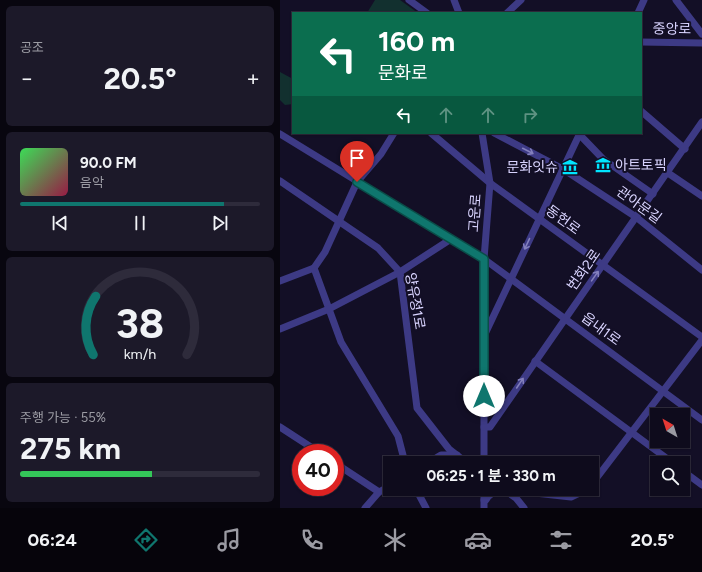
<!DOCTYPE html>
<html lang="ko">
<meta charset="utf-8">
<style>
body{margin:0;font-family:Figtree,"Noto Sans KR",sans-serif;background:#1c1929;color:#f1f3f6;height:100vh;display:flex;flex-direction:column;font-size:15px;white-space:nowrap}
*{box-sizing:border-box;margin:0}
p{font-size:13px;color:#9b9ba3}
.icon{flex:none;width:22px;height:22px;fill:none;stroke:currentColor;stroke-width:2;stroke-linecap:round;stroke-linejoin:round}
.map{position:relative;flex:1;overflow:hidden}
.sheet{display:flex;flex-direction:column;gap:6px;padding:6px;background:#08060f;width:280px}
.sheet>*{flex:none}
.banner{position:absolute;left:12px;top:12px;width:350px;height:122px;border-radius:0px;box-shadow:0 1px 3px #0004,0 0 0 1px #2e2b3b;background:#0b6e4f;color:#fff;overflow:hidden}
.needle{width:26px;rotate:321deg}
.fabs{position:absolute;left:370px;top:408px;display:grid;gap:8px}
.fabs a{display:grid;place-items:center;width:40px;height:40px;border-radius:0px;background:#0e0b1c;box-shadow:0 1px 3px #0004,0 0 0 1px #2e2b3b;font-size:20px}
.speed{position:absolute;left:12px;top:444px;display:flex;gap:8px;font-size:20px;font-weight:700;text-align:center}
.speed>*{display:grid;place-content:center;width:52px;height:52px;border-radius:50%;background:#0e0b1c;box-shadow:0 1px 3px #0004,0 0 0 1px #2e2b3b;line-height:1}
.speed .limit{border:6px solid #d22;background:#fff;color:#111}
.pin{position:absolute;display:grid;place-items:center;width:34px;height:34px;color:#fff;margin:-41px -17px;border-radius:50% 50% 50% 0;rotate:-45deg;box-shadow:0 0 4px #0007}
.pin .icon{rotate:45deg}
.me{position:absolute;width:44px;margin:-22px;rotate:0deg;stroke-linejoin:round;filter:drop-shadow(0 0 3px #0008)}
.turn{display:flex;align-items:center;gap:14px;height:84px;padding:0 20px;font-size:18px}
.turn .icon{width:52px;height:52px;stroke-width:2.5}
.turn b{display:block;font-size:28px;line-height:34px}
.lanes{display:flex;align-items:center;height:38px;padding:0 20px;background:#0003;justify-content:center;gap:20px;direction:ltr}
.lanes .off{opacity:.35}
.big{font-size:30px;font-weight:700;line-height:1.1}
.sheet .widget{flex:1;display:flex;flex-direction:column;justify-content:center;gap:6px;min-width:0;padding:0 14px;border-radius:6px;background:#1c1929}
.sheet .dial{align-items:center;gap:0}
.dial svg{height:104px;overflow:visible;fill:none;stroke:#2e2b3b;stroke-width:7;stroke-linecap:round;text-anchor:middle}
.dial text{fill:#f1f3f6;stroke:none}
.song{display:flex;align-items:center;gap:12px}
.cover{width:48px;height:48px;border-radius:6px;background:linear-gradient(135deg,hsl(130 70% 55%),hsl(340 70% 35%))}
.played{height:4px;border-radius:2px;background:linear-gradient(90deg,#0f766e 85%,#2e2b3b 85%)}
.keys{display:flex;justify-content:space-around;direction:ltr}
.heat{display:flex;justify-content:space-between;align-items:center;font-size:22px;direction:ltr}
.charge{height:6px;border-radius:3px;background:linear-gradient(90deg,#34c759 55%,#2e2b3b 0)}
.trip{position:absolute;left:103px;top:456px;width:216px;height:40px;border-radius:0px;background:#0e0b1c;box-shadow:0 1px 3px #0004,0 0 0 1px #2e2b3b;font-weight:700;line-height:40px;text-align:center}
.tab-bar{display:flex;height:64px;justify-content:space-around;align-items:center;background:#06040b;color:#9b9ba3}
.tab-bar .icon{width:28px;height:28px}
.tab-bar .current{color:#0f766e}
.tab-bar b{font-size:18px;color:#f1f3f6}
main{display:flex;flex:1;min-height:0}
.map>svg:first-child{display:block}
.green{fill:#12302f}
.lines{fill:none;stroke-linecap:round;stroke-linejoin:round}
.minor{stroke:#3d3a85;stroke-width:7}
.oneway{stroke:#837fbc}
.route-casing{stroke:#0a4d48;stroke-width:10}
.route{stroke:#0f766e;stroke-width:7}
.labels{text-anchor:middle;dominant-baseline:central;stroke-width:4;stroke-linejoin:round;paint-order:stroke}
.street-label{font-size:14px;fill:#d9d4ff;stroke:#130f26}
.poi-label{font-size:14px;fill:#d9d4ff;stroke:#130f26;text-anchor:start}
</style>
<main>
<section class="sheet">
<div class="widget"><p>공조</p>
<div class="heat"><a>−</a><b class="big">20.5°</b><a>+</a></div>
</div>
<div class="widget">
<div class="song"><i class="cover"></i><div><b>90.0 FM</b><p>음악</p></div></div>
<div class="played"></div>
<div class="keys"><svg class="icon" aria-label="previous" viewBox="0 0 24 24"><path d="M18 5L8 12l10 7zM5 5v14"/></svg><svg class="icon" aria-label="pause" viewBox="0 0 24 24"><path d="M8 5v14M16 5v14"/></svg><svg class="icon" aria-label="next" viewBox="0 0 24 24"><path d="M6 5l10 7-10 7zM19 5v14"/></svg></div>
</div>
<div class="widget dial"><svg viewBox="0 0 100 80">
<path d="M14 69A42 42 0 1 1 86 69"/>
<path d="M14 69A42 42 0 0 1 16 24" stroke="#0f766e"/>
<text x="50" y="56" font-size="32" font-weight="700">38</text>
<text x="50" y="72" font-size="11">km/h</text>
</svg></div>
<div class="widget"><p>주행 가능 · 55%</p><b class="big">275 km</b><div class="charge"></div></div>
</section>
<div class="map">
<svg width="422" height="508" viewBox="0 0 422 508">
<rect width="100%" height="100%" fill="#130f26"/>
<!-- green -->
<g class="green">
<polygon points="95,0 120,0 138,13 87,13"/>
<polygon points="0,72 13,79 13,104 5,105 0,100"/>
</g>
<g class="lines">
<!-- minor -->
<g class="minor">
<polyline points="129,0 147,13"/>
<polyline points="174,0 179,13"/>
<polyline points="396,0 422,34"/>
<polyline points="227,13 241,0"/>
<polyline points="358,13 364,0"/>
<polyline points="361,42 422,43"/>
<polyline points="361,111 405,149"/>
<polyline points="151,133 210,183 422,337"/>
<polyline points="202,133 210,183 204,259 204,463"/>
<polyline points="214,133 283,169 356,217 422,270"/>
<polyline points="298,133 323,159 373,194"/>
<polyline points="0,134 204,259 422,420"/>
<polyline points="388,173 422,196"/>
<polyline points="0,181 98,248 120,272 137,408 169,449 187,463"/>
<polyline points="34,268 61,342 118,436 125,463"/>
<polyline points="0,281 34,268 45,252 77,182 101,154 114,133"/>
<polyline points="0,329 49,309 120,272 171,239"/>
<polyline points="205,334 300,133"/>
<polyline points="255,361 393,463"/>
<polyline points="0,427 40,453"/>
<polyline points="204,427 210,427 422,122"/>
<polyline points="55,463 99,492"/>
<polyline points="148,463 161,455 177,455"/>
<polyline points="403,471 422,485"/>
<polyline points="312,484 422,340"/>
<polyline points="136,489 146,508"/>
<polyline points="223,489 236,498 244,508"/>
<polyline points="246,492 291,497 308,489"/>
<path d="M 204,500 L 206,500 C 210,492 219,490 228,492"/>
<polyline points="85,508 99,492 110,486"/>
<polyline points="204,508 204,489"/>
</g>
</g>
<!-- one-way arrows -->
<defs><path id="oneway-shaft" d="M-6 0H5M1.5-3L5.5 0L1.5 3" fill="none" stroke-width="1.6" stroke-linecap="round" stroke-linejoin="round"/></defs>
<g class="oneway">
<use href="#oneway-shaft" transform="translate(248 151) rotate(27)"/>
<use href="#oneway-shaft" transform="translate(247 244) rotate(115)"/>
<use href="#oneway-shaft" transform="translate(315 276) rotate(-55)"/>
<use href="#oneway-shaft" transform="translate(240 383) rotate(-56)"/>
</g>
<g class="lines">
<defs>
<polyline id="route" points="77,182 204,259 204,396"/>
</defs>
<!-- route casing -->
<use href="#route" class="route-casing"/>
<!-- route -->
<use href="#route" class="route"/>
</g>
<!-- icons -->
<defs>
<symbol id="museum-bare" viewBox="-9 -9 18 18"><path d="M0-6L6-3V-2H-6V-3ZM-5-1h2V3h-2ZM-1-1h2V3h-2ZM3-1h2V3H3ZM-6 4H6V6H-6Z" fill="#00e5ff" stroke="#130f26" stroke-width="2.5" paint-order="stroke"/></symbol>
</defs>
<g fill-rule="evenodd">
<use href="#museum-bare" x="312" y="154" width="22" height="22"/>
<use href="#museum-bare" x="279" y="156" width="22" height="22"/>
</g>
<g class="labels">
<!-- street labels -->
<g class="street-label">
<text transform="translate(392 29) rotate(1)">중앙로</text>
<text transform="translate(359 205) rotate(36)">관아문길</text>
<text transform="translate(195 213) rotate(-86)">고운로</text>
<text transform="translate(283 220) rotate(36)">동헌로</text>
<text transform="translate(304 270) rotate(-55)">번화2로</text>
<text transform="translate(135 301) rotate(80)">양유정1로</text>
<text transform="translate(321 329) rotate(36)">읍내1로</text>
</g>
<!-- poi labels -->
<g class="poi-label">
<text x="335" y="165">아트토픽</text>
<text x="278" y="167" text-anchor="end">문화잇슈</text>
</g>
</g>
</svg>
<div class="fabs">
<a><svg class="needle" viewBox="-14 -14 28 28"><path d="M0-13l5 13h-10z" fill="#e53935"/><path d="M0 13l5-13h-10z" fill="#9b9ba3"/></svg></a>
<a><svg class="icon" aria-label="search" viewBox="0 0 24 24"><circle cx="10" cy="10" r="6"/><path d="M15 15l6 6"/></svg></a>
</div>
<div class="speed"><div class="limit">40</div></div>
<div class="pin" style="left:77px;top:182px;background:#d93025"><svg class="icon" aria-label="arrive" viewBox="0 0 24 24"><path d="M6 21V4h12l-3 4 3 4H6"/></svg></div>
<svg class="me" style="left:204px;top:396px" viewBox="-20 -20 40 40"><circle r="19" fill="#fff"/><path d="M0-13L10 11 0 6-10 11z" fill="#0f766e"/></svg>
<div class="trip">06:25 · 1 분 · 330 m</div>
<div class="banner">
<div class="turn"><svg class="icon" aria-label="left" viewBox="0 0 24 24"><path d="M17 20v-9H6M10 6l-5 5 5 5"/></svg><div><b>160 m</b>문화로</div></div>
<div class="lanes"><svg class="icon" aria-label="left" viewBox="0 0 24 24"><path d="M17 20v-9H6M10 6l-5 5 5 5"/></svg><svg class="icon off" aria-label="ahead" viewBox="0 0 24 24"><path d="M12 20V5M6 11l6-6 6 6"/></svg><svg class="icon off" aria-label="ahead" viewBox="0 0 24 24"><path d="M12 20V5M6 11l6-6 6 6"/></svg><svg class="icon off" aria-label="right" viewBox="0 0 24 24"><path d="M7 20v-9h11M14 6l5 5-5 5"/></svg></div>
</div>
</div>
</main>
<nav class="tab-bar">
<b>06:24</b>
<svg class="icon current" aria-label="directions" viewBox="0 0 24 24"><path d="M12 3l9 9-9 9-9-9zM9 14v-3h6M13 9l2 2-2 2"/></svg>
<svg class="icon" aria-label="music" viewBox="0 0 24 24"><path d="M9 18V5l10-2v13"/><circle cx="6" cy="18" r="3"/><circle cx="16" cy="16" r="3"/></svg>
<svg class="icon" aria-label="phone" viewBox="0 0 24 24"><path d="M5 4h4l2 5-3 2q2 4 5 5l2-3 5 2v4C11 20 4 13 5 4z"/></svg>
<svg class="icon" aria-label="climate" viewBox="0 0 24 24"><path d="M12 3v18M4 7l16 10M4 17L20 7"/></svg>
<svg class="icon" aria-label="car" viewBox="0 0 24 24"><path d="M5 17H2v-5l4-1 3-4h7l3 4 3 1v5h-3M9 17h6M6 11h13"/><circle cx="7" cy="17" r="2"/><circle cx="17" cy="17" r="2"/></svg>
<svg class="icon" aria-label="filters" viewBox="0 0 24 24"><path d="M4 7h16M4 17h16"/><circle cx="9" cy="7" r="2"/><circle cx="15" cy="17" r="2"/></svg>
<b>20.5°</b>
</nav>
